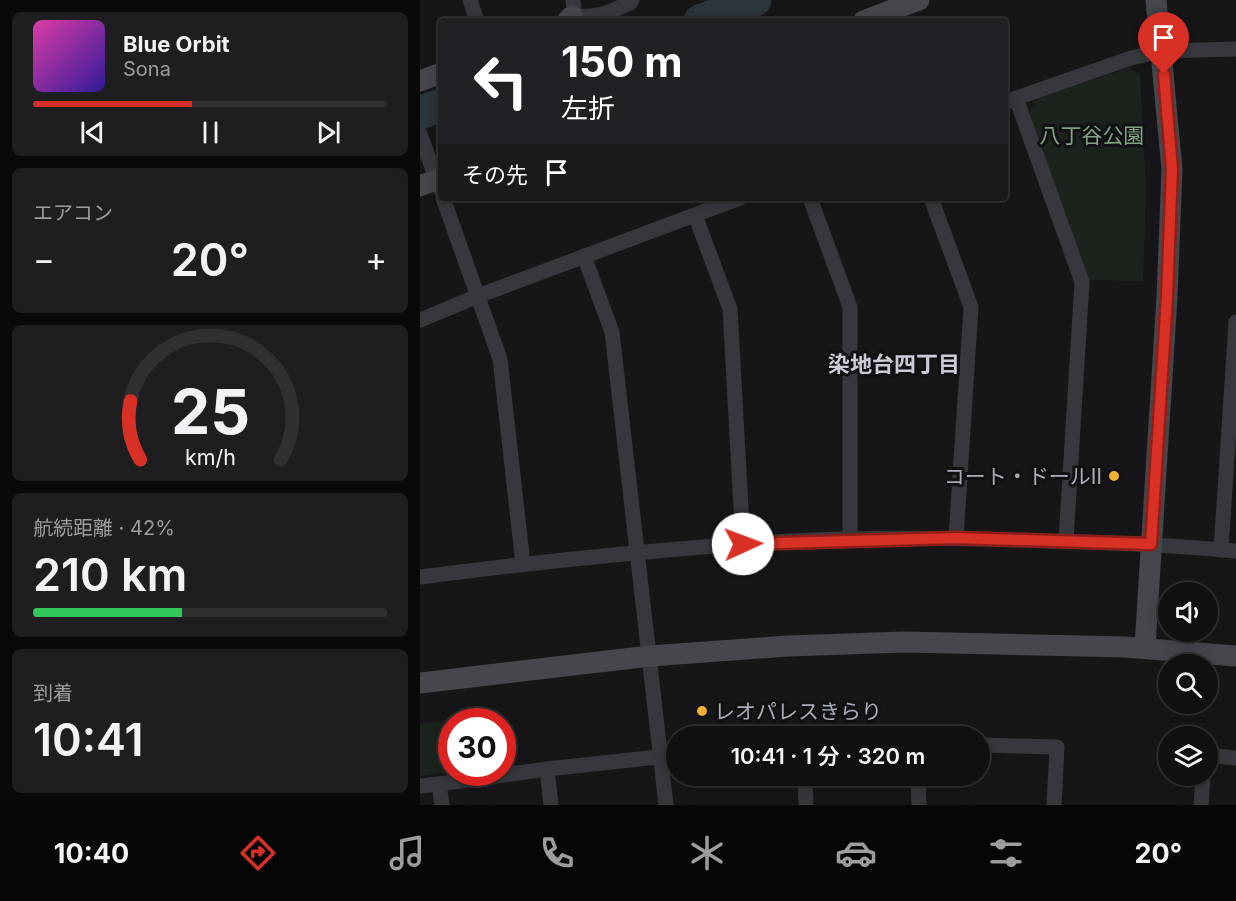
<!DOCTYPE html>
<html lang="ja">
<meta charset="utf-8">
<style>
body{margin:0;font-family:Inter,"Noto Sans JP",sans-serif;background:#1e1e20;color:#f1f3f6;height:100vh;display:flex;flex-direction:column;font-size:22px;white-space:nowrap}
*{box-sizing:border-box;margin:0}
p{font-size:20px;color:#9c9d9f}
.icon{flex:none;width:33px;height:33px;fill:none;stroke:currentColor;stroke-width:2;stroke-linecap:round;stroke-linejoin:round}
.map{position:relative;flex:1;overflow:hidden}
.details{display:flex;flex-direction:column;gap:12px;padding:12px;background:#09090a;width:420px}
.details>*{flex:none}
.top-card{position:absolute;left:18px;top:18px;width:570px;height:183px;border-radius:6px;box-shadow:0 3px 15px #0003,0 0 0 2px #303032;background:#202124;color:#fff;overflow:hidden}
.controls{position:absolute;left:738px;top:582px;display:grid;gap:12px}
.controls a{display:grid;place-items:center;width:60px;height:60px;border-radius:50%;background:#101012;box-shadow:0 3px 15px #0003,0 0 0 2px #303032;font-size:30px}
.speed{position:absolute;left:18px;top:708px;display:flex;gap:12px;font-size:30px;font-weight:700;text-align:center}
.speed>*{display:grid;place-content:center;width:78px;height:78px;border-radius:50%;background:#101012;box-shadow:0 3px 15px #0003,0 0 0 2px #303032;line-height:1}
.speed .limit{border:9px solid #d22;background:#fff;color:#111}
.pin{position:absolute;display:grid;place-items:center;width:51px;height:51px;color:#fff;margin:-62px -26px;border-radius:50% 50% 50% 0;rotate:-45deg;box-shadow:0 0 6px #0007}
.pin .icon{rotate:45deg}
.me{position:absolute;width:66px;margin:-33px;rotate:88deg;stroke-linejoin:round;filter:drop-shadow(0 0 4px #0008)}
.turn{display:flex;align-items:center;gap:21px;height:126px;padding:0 24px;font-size:27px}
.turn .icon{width:78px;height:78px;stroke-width:2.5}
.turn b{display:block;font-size:42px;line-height:51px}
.then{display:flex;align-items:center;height:57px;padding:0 24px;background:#0003;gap:12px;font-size:22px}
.big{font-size:45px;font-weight:600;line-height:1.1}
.details .tile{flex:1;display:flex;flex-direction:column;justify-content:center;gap:9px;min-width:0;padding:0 21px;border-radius:9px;background:#1e1e20}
.details .dial{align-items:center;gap:0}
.dial svg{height:156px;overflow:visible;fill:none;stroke:#303032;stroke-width:7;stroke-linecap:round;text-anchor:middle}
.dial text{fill:#f1f3f6;stroke:none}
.song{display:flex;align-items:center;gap:18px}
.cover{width:72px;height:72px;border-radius:9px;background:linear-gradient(135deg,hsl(320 70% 55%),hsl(250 70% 35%))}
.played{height:6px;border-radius:3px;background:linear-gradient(90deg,#d93025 45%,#303032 45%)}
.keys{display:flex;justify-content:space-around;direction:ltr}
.heat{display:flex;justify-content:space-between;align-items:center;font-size:33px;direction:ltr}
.charge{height:9px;border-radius:4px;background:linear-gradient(90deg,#34c759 42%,#303032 0)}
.trip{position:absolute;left:246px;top:726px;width:324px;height:60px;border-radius:30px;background:#101012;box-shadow:0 3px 15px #0003,0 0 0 2px #303032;font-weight:600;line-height:60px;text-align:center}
.menu{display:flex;height:96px;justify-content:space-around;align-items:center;background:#060607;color:#9c9d9f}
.menu .icon{width:42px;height:42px}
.menu .current{color:#d93025}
.menu b{font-size:27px;color:#f1f3f6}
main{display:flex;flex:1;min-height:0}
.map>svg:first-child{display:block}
.green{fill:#1c231d}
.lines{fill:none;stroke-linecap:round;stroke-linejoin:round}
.river{stroke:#2c353c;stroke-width:33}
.street{stroke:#37383d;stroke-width:15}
.secondary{stroke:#45474d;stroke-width:21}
.route-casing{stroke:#8d1f18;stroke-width:15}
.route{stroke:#d93025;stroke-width:10}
.poi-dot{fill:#f2b134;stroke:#111113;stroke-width:2}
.labels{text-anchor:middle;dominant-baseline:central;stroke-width:6;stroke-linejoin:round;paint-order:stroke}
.park-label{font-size:21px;fill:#7fa381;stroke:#111113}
.poi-label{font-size:21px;fill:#a8adb8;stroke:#111113;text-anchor:end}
.neighbourhood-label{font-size:22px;font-weight:bold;fill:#c9ccd4;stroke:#111113}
</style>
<main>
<section class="details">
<div class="tile">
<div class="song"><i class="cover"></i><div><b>Blue Orbit</b><p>Sona</p></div></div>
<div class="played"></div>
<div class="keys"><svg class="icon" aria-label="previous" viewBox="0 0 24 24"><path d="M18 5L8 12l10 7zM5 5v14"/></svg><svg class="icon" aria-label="pause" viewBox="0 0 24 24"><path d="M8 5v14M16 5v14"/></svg><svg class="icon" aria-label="next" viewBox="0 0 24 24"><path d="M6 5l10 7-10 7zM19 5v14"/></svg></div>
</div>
<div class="tile"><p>エアコン</p>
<div class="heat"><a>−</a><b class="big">20°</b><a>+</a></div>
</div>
<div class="tile dial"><svg viewBox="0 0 100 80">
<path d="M14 69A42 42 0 1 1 86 69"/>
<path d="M14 69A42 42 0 0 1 9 39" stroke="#d93025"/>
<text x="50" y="56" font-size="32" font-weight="700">25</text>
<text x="50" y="72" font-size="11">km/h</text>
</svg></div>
<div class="tile"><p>航続距離 · 42%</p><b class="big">210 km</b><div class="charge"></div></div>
<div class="tile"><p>到着</p><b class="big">10:41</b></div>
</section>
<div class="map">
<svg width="816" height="805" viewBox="0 0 816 805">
<rect width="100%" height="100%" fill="#161618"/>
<!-- green -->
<g class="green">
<polygon points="708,68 720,74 726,190 723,281 668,280 609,113 616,99"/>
<polygon points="31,720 31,772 0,776 0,723"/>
</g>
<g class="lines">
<!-- river -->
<g class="river">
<polyline points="280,21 335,0"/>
<polyline points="0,113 21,105"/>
</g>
<!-- street -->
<g class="street">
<polyline points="50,0 57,21"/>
<path d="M 153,0 L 154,8 L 152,16 C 180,18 186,13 210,3 L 212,0"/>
<polyline points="596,98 662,282 646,541"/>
<polyline points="585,102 711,58 742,51 816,49"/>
<polyline points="0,134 20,189"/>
<polyline points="23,198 80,359 103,564"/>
<polyline points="390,198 430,307 430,540"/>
<polyline points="511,198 551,307 536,538"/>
<polyline points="275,215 310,309 323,544"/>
<polyline points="164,256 192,332 246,805"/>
<polyline points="0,320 58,296 320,198"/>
<polyline points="801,550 816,322"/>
<path d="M 0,577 C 107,563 214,552 321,544 C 411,537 503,537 594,540 C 668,542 742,544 816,551"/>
<polyline points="560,745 637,747 634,805"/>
<polyline points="788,761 796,756 816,758"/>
<polyline points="127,769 131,805"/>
<polyline points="385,776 386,805"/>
<polyline points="498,776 499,805"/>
<polyline points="19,784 127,769 256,755"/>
<polyline points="0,786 19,784 22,805"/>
<polyline points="781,805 783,776"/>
</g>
<!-- secondary -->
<g class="secondary">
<polyline points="147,21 152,16"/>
<polyline points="443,21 499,0"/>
<polyline points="0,81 21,73"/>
<polyline points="0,186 21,178"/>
<polyline points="725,647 747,297 752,169 736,0"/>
<polyline points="0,683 230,656 368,646 484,642 705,647 816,656"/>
</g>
</g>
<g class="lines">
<defs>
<polyline id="route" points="323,544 536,538 731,544 747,297 752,169 744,74"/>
</defs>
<!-- route casing -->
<use href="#route" class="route-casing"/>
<!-- route -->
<use href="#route" class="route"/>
</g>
<!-- markers -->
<g class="poi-dot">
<circle cx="694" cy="476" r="6"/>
<circle cx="282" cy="711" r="6"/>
</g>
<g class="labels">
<!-- park labels -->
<g class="park-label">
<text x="672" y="135">八丁谷公園</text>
</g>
<!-- poi labels -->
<g class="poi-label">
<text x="682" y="476">コート・ドールⅡ</text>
<text x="294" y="711" text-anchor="start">レオパレスきらり</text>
</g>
<!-- neighbourhood labels -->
<g class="neighbourhood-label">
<text x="474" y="364">染地台四丁目</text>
</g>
</g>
</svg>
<div class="controls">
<a><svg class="icon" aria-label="sound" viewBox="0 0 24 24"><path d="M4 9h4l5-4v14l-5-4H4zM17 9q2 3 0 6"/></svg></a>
<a><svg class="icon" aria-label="search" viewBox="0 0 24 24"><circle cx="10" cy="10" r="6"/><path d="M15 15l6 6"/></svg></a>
<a><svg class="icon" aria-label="layers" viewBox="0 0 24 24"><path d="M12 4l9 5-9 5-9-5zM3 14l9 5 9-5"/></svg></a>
</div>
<div class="speed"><div class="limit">30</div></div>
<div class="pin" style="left:744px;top:74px;background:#d93025"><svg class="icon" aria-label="arrive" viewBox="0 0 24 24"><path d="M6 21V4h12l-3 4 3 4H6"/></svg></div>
<svg class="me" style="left:323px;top:544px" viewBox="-20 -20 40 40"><circle r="19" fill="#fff"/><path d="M0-13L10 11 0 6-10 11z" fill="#d93025"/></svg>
<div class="trip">10:41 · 1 分 · 320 m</div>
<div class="top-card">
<div class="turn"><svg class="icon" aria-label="left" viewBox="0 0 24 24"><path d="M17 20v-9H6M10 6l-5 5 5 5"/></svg><div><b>150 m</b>左折</div></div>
<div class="then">その先<svg class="icon" aria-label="arrive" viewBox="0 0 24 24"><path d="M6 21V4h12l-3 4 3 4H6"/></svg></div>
</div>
</div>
</main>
<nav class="menu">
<b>10:40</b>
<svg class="icon current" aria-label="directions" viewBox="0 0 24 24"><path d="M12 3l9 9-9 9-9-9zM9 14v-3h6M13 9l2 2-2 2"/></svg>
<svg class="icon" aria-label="music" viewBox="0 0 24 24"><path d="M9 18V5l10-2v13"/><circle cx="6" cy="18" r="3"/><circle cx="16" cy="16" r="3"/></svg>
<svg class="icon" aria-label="phone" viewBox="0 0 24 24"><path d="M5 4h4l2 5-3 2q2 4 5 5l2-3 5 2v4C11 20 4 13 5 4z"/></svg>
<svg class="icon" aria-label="climate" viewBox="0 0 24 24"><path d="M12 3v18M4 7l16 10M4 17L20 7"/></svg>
<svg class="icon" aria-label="car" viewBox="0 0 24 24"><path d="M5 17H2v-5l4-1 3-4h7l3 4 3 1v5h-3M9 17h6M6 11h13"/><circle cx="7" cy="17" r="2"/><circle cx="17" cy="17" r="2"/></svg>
<svg class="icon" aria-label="filters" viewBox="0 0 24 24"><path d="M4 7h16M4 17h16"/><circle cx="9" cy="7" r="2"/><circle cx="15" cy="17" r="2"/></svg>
<b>20°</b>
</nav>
